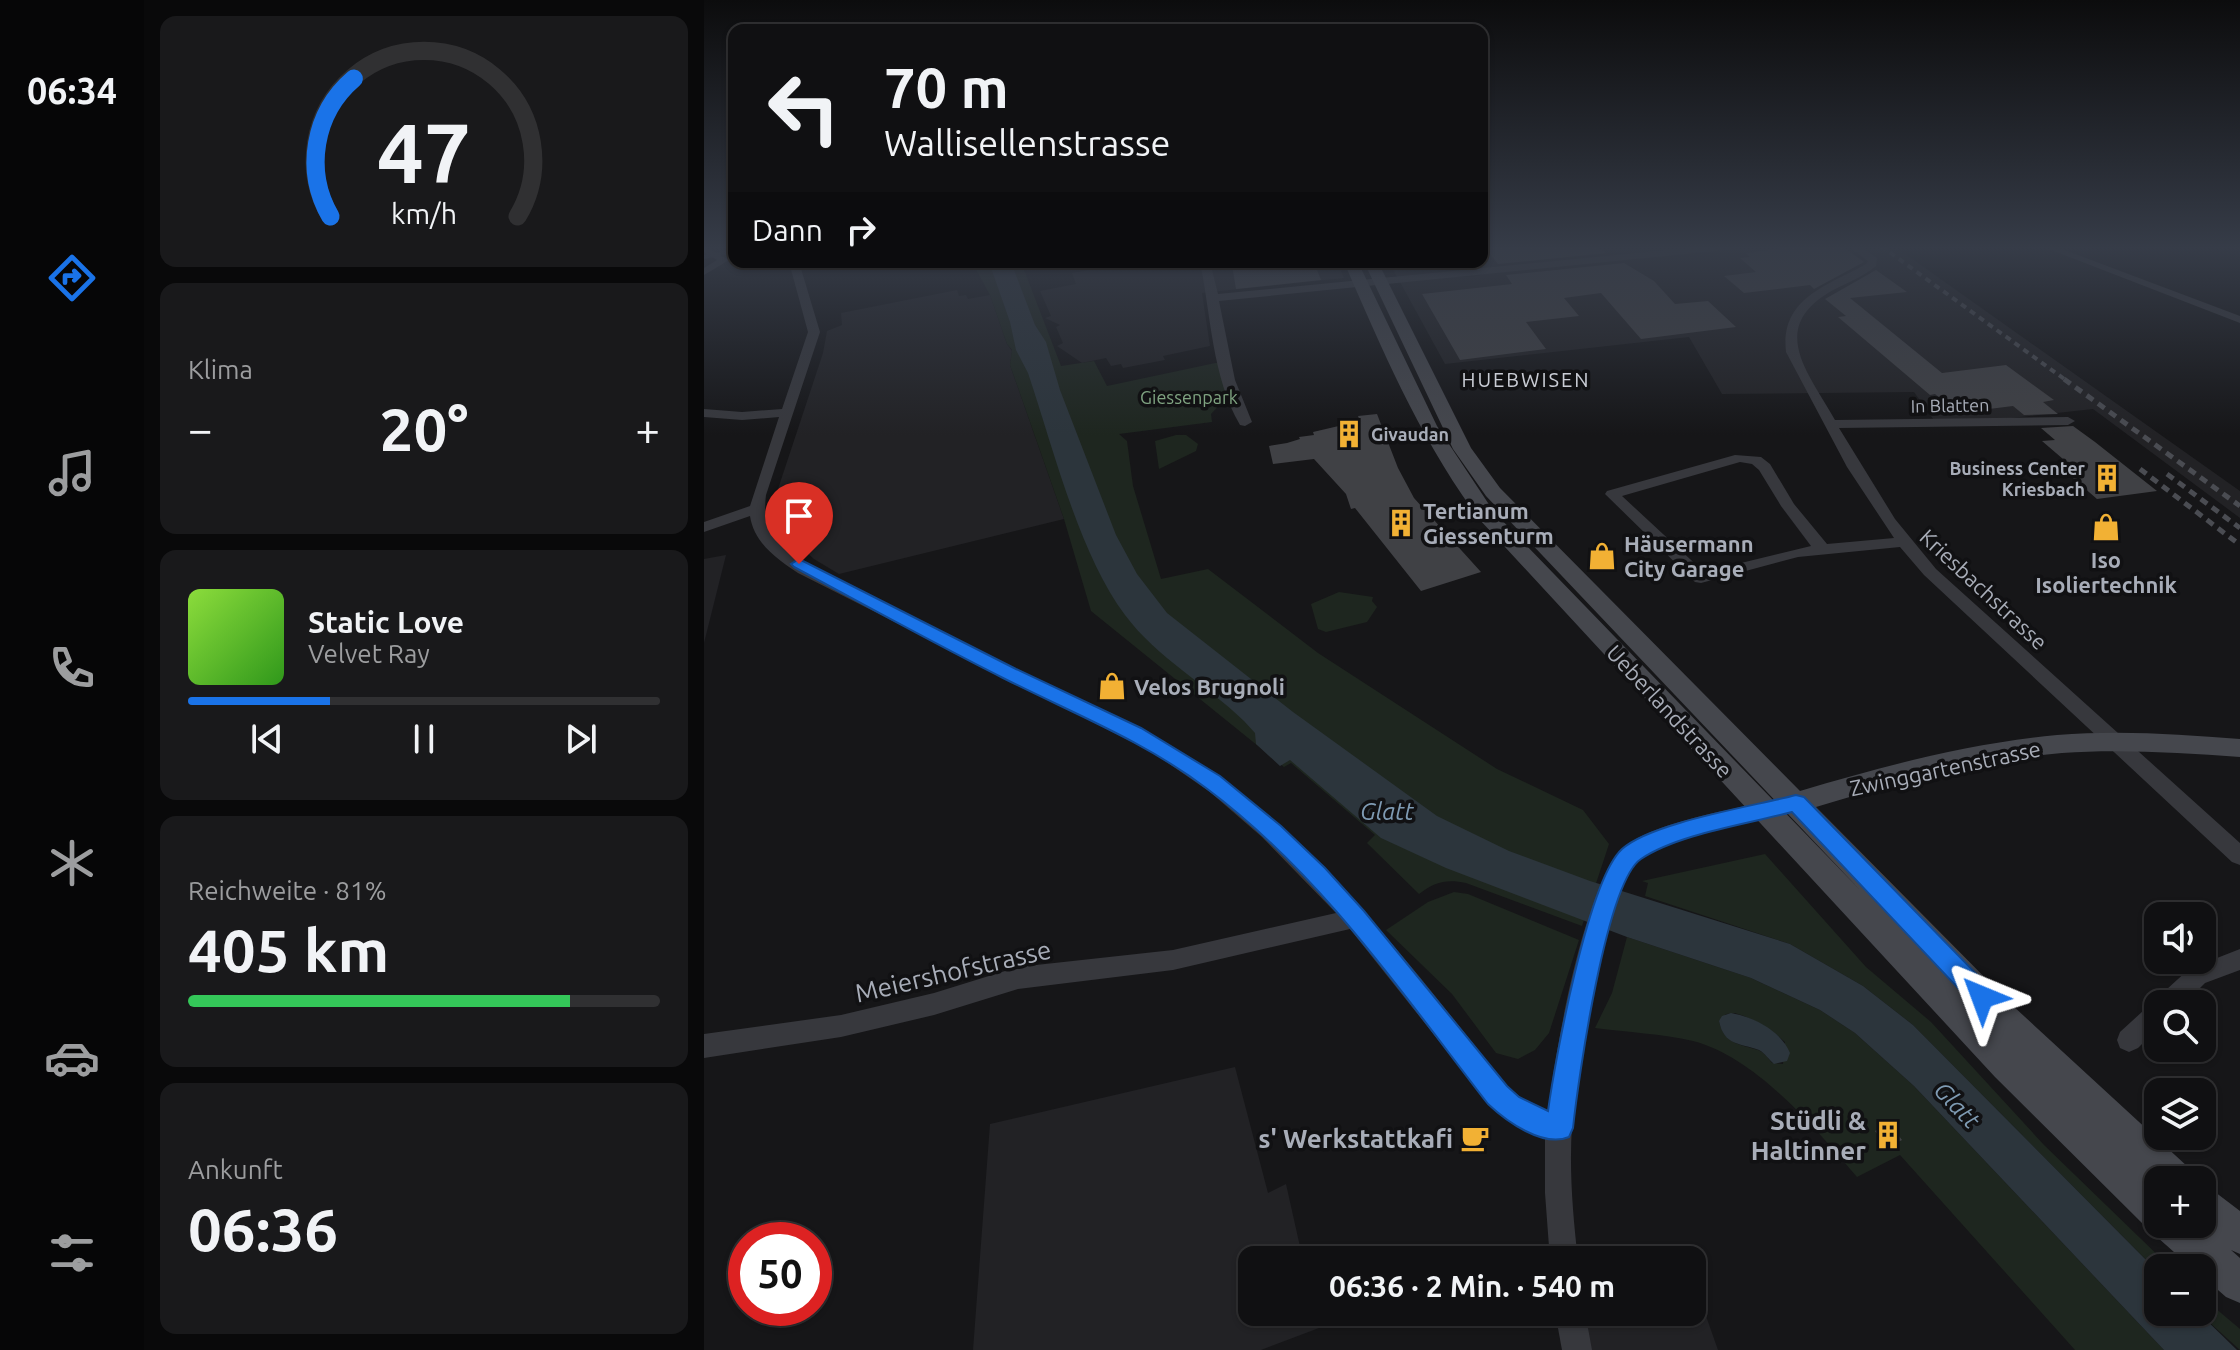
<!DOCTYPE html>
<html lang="de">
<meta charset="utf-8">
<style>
body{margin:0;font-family:Ubuntu,sans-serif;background:#19191b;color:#f1f3f6;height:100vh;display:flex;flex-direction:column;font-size:30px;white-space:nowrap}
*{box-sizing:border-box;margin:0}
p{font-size:26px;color:#9c9d9f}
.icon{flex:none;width:44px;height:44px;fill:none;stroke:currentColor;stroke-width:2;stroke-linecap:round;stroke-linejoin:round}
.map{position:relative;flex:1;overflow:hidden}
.details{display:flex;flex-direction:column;gap:16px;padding:16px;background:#09090a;width:560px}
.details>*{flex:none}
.top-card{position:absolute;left:24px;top:24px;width:760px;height:244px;border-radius:16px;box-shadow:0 2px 6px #0004,0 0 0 2px #303032;background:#101012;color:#f1f3f6;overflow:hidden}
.fabs{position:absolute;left:1440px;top:902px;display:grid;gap:16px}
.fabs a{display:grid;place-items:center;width:72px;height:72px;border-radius:16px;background:#101012;box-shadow:0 2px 6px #0004,0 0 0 2px #303032;font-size:40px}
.speed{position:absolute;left:24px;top:1222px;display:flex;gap:16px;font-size:40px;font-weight:700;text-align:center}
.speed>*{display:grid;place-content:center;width:104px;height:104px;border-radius:50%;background:#101012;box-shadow:0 2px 6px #0004,0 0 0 2px #303032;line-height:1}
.speed .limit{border:12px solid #d22;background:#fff;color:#111}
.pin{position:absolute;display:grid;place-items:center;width:68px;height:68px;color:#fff;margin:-82px -34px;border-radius:50% 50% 50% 0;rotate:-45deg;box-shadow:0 0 8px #0007}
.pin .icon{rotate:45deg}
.me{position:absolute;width:88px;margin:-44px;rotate:316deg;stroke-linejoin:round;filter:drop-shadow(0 0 6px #0008)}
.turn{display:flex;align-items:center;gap:28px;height:168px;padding:0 24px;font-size:36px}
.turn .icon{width:104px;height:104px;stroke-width:2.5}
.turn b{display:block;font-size:56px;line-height:68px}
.then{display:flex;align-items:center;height:76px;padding:0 24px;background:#0003;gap:16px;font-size:30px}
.big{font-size:60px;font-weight:700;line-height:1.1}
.details .tile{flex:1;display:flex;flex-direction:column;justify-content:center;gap:12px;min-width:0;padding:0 28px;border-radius:16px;background:#19191b}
.details .dial{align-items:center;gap:0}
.dial svg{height:208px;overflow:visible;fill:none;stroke:#303032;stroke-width:7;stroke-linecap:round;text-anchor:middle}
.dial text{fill:#f1f3f6;stroke:none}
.song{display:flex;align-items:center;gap:24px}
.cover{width:96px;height:96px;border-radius:12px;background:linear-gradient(135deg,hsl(90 70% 55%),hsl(110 70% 35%))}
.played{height:8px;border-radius:4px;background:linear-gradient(90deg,#1a73e8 30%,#303032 30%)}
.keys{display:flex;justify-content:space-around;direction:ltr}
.heat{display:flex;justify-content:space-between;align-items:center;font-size:44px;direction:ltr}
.charge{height:12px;border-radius:6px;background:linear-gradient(90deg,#34c759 81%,#303032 0)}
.trip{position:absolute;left:534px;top:1246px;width:468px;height:80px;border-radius:16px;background:#101012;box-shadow:0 2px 6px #0004,0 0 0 2px #303032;font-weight:700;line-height:80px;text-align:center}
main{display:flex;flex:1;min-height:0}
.dock{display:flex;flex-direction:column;width:144px;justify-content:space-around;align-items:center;background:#060607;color:#9c9d9f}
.dock .icon{width:56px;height:56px}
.dock .active{color:#1a73e8}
.dock b{font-size:36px;color:#f1f3f6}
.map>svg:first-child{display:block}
.built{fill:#222225}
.green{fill:#1e261f;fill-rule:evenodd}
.water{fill:#2c353c}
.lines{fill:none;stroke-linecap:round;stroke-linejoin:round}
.stream{stroke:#2c353c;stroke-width:4}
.building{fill:#404145}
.street{fill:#37383d;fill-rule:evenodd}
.secondary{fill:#45474d;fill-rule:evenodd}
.rail-far1{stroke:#4a4c52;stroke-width:4;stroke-dasharray:6 5;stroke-linecap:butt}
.rail{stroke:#4a4c52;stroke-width:5;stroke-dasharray:8 6;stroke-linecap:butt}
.route{fill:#1a73e8;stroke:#114b97;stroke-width:2}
.labels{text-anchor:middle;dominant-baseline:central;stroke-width:7;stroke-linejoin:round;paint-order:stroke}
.far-park-label{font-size:18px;fill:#7fa381;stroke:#111113}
.far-street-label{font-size:18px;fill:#a8adb8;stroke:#111113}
.far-poi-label{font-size:18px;font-weight:bold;fill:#a8adb8;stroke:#111113;text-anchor:start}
.far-neighbourhood-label{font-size:20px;letter-spacing:2px;fill:#c9ccd4;stroke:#111113}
.poi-label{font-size:22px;font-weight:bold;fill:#a8adb8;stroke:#111113;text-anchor:start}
.street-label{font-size:22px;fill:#a8adb8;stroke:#111113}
.water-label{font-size:24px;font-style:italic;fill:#7f9bb3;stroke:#111113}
.near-street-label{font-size:26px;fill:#a8adb8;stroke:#111113}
.near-poi-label{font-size:26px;font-weight:bold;fill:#a8adb8;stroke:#111113;text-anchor:end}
</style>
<main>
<nav class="dock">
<b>06:34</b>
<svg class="icon active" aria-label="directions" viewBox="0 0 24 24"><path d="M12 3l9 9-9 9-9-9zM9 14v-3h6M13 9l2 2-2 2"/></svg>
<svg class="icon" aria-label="music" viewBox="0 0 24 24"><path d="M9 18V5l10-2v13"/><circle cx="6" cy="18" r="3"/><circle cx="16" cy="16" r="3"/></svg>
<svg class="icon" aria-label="phone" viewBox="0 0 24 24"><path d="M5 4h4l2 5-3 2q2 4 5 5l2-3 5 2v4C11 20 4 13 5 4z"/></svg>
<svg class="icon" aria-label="climate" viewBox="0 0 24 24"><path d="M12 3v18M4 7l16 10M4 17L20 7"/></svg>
<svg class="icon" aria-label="car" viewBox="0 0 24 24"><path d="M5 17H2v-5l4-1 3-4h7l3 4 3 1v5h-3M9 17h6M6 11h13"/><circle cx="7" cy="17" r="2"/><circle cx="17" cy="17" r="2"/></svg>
<svg class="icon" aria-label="filters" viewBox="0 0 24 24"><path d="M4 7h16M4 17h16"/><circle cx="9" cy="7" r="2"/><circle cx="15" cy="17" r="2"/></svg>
</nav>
<section class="details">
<div class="tile dial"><svg viewBox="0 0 100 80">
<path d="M14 69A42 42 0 1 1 86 69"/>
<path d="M14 69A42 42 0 0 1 23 16" stroke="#1a73e8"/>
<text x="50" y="56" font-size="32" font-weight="700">47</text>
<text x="50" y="72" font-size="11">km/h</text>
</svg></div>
<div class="tile"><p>Klima</p>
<div class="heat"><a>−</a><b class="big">20°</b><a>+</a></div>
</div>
<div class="tile">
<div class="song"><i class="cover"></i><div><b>Static Love</b><p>Velvet Ray</p></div></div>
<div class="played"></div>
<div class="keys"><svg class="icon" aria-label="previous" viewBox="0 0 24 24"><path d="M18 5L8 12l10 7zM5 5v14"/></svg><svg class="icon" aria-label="pause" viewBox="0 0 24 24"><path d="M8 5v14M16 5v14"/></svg><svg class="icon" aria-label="next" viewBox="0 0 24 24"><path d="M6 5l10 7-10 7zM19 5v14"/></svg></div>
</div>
<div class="tile"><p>Reichweite · 81%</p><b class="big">405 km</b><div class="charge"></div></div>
<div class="tile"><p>Ankunft</p><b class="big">06:36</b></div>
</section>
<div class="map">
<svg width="1536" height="1350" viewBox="0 0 1536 1350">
<rect width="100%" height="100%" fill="#161618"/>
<!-- built -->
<g class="built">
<polygon points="778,246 1190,246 1536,491 1536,518 1389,409 1234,426 1210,392 1018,394 985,337 741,364 685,262 778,262"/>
<polygon points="432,262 633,262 640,278 498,293 506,346 459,356 461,360 419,368 417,364 407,366 402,358 378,363 353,346 359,343 352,327 356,325 341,318 347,316 336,291 372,284 368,273"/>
<polygon points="253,290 255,296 262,295 264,299 286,295 303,344 308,351 306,365 360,519 135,574 110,559 82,534 72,503 73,492 119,353 123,331 138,325 137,313"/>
<polygon points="22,555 0,643 0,559"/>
<polygon points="531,1067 564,1193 582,1184 599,1260 548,1260 548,1312 611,1312 615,1328 557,1350 269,1350 286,1124"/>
<polygon points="991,1285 1014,1350 883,1350 874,1317 892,1312 988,1312 988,1286"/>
</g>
<!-- green -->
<g class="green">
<path d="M 268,262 L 317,262 L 357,366 L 390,361 L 403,386 L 516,362 L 524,396 L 507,414 L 508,422 L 415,434 L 423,441 L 429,486 L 457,579 L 504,569 L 614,653 L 793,769 L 879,810 L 905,844 L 878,926 L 762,883 C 742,879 731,882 715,894 L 663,843 L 671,835 L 587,763 L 580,767 L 387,611 L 360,519 L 306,365 L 308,350 L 303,344 L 286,295 Z"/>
<polygon points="472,435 482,435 494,444 492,451 455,469 451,441"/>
<polygon points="635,592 669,597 668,601 673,607 663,622 622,632 614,629 607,604"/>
<polygon points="1061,854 1162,967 1227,1022 1340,1145 1467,1268 1454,1268 1454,1272 1209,1025 1159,986 1086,944 941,896 944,883 938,881"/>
<polygon points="750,892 764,894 875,940 845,1033 831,1050 814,1059 792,1053 748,994 682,930 724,902"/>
<path d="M 923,937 L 1047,978 L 1116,1010 L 1151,1033 L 1210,1086 L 1460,1350 L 1371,1350 L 1196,1155 L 1153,1177 C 1112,1129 1052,1057 989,1041 C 958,1034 923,1032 891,1028 L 908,993 ZM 1031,1013 C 1050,1019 1066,1028 1081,1042 L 1079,1064 L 1068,1063 C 1064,1058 1060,1052 1054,1050 C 1035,1044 1020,1044 1015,1021 L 1022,1014 Z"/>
<polygon points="1498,1297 1536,1329 1536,1350 1494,1312 1498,1312"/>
</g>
<!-- water -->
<g class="water">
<path d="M 285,262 L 307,262 L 331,325 L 342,342 L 356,390 L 412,535 L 433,574 L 463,613 L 589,712 L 733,816 L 805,851 L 886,881 L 1086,944 L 1159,986 L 1209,1025 L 1454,1272 L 1454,1312 L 1494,1312 L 1533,1350 L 1460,1350 L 1210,1086 L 1151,1033 L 1116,1010 L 1047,978 L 923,937 L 742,868 L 677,838 L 586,760 L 576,766 L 552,744 L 551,733 L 540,721 C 502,684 453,658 421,615 C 375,554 349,447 324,373 L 312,350 L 306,322 Z"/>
<path d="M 1027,1013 C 1050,1017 1077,1031 1086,1053 L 1083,1061 L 1070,1064 C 1065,1060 1061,1053 1055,1050 C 1036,1043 1020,1046 1015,1021 L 1018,1016 Z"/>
</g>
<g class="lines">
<!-- stream -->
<polyline class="stream" points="0,257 30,251"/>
</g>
<!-- building -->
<g class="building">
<polygon points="780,246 890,246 903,253 794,264"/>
<polygon points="1097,246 1138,246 1160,262 1110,289 1106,285 1040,293 1020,276 1052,272 1036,258 1046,257 1042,253"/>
<polygon points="550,262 610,262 617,280 532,289 528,265"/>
<polygon points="920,263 950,281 971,304 1004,301 1032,327 937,339 897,293 860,298 875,316 822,322 842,349 756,360 718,294 808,284 802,275"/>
<polygon points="1172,270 1203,292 1146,298 1238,373 1302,365 1350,400 1339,402 1354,414 1320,415 1309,406 1253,413 1231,394 1226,395 1134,317 1142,316 1121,299"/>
<polygon points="673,414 694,468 710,498 777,572 717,591 651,508 647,509 642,494 610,459 569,464 565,446 583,443 596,439 595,437 610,435 609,432 656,421 654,416"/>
<polygon points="1369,426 1391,442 1453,491 1393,499 1355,466 1366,465 1338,441 1351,440 1337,428"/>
<polygon points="1185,1123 1198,1140 1183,1148 1171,1131"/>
</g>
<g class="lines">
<!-- street -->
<g class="street">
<polygon points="0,246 25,260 0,275 0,268 13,260 0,252"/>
<path d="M 1004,246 L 1036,246 L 1031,249 L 515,301 L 531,380 L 548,422 L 541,426 L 536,425 C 508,377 507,315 496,262 L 506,262 L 514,294 Z"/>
<path d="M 1144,246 L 1155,246 L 1173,258 L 1172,266 C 1158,278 1139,284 1124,293 C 1064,330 1106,375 1131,420 L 1364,417 L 1371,421 L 1364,425 L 1135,428 L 1191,519 L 1232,569 L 1536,843 L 1536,865 L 1528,862 L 1220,575 L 1196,547 L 1094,557 L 997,583 L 991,582 L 901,494 L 903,491 L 1031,455 L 1057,457 L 1066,464 L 1090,504 L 1123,544 L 1190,538 L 1143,467 L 1082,352 C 1076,298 1123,286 1162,264 L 1164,261 ZM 1036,462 L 1048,464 L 1055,470 L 1077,506 L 1107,546 L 1000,572 L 918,496 Z"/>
<polygon points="1337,246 1350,246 1536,316 1536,323"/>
<path d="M 85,262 L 95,262 L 116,332 L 62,495 C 56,540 86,555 120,574 C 190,610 262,644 333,679 C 397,709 461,739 519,781 C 632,863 716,978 803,1086 L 825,1104 L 844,1111 C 851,1055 880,878 923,845 C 957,819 1049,806 1092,795 L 1099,797 L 1102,803 L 1099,809 C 1056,822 969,830 937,858 C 901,889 872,1075 868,1126 C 865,1171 869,1216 874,1260 L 846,1260 L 841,1193 L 841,1136 L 808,1123 L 785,1104 L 646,929 L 469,970 L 314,989 L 230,1015 L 137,1037 L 0,1058 L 0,1034 L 137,1015 L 230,993 L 314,967 L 469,950 L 632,913 L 558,837 L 506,792 L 448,752 L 94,573 C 73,559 50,543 46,516 L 0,532 L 0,522 L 46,506 L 75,417 L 38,420 L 0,417 L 0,409 L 38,412 L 78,409 L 104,332 Z"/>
<polygon points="1536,949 1536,970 1501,983 1480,1004 1454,1004 1454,1028 1434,1048 1425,1052 1416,1048 1413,1040 1416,1032 1485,969"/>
<polygon points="851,1312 881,1312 888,1350 858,1350"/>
</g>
<!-- secondary -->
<path class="secondary" d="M 640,262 L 654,262 L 733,426 L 790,512 L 1157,891 L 782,496 L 749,449 L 660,262 L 674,262 L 767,448 L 796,488 L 1096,791 C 1180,766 1266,743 1353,735 C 1414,730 1475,734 1536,739 L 1536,757 C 1477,753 1417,749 1358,753 C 1275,760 1192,783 1112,807 L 1308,1005 L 1484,1167 L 1489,1180 L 1454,1180 L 1454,1224 L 1498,1224 L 1498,1186 L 1511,1192 L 1536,1211 L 1536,1254 L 1527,1250 L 1536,1258 L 1536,1303 L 1522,1297 L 1498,1276 L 1498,1268 L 1488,1268 L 1453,1237 L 1450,1230 L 1441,1226 L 1291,1077 L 776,520 C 717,441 679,352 640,262 Z"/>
<!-- rail-far1 -->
<polyline class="rail-far1" points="1177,246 1363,381"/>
<!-- rail -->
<g class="rail">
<polyline points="1360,379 1536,506"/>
<polyline points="1436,469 1536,545"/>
<polyline points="1463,474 1536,528"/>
</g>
</g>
<!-- sky -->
<linearGradient id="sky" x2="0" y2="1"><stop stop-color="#0c0c0d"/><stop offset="0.57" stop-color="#363c48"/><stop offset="1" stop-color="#363c48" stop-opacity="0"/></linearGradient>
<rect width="1536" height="435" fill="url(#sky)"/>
<!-- route -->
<path class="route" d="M 95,559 L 312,669 L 437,728 L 516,776 L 577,826 L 621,868 L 660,911 L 803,1086 L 815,1097 L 844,1111 C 851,1060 884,880 918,849 C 948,822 1051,806 1092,795 L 1100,797 L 1287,989 L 1290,997 L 1287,1004 L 1278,1008 L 1269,1004 L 1088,812 C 1044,824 974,834 937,859 C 902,882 874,1081 869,1128 L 865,1137 C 839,1148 802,1121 784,1104 C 698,993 616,873 502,788 C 440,741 368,713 299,678 C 229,643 159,604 90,567 L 87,564 Z"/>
<!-- icons -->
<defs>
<symbol id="building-bare" viewBox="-9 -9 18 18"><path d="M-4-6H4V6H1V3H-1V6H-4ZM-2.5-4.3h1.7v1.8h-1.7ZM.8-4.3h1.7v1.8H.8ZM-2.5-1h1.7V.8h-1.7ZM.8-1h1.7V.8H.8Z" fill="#f2b134" stroke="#111113" stroke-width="2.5" paint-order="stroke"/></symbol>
<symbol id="shop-bare" viewBox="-9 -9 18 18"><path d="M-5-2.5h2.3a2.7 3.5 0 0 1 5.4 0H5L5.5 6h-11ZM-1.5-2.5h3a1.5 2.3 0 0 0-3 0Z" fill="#f2b134" stroke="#111113" stroke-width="2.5" paint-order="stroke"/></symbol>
<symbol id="cafe-bare" viewBox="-9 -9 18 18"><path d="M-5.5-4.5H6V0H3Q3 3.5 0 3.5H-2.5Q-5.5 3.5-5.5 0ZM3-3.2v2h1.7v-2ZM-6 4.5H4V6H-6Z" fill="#f2b134" stroke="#111113" stroke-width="2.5" paint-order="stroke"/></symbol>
</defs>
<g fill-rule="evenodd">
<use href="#building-bare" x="625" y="414" width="40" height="40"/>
<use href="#building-bare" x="1383" y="458" width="40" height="40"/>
<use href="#building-bare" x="677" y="503" width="40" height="40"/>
<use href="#shop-bare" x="1382" y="507" width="40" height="40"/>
<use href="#shop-bare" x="878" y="536" width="40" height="40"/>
<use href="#shop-bare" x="388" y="666" width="40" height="40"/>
<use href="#building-bare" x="1164" y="1115" width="40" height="40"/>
<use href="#cafe-bare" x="751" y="1118" width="40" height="40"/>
</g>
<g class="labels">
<!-- far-park labels -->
<g class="far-park-label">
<text x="485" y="397">Giessenpark</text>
</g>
<!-- far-street labels -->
<g class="far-street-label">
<text transform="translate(1246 405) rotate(-1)">In Blatten</text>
</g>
<!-- far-poi labels -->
<g class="far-poi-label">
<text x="667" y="434">Givaudan</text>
<text x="1381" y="468" text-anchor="end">Business Center<tspan x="1381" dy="21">Kriesbach</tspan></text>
</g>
<!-- far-neighbourhood labels -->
<g class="far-neighbourhood-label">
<text x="822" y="379">HUEBWISEN</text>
</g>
<!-- poi labels -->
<g class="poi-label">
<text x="719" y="510">Tertianum<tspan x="719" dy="25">Giessenturm</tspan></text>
<text x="920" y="543">Häusermann<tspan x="920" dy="25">City Garage</tspan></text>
<text x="1402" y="559" text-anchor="middle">Iso<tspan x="1402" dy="25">Isoliertechnik</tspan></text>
<text x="430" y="686">Velos Brugnoli</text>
</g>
<!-- street labels -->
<g class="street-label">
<text transform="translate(1280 589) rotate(43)">Kriesbachstrasse</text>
<text transform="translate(966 711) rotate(47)">Ueberlandstrasse</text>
<text transform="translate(1241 768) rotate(-12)">Zwinggartenstrasse</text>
</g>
<!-- water labels -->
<g class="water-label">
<text x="683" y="811">Glatt</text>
<text transform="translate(1253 1105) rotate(46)">Glatt</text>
</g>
<!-- near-street labels -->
<g class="near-street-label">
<text transform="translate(249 971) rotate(-13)">Meiershofstrasse</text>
</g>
<!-- near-poi labels -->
<g class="near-poi-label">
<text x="1162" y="1120">Stüdli &amp;<tspan x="1162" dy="30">Haltinner</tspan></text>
<text x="749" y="1138">s' Werkstattkafi</text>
</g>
</g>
</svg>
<div class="fabs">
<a><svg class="icon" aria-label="sound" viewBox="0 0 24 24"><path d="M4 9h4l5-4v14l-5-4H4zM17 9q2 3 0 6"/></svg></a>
<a><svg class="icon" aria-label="search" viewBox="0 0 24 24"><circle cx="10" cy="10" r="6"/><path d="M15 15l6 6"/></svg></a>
<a><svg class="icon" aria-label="layers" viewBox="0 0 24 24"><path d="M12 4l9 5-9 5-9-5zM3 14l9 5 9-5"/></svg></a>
<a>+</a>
<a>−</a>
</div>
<div class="speed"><div class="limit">50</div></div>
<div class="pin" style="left:95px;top:564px;background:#d93025"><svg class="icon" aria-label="arrive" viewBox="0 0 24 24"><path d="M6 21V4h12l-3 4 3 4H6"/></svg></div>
<svg class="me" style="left:1278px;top:997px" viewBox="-20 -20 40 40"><path d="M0-17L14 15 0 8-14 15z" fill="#1a73e8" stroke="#fff" stroke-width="4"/></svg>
<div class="trip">06:36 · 2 Min. · 540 m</div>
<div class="top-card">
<div class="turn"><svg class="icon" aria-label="left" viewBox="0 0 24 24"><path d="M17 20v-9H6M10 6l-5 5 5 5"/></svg><div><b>70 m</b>Wallisellenstrasse</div></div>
<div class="then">Dann<svg class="icon" aria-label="right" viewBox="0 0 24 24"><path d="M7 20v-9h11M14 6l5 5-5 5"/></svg></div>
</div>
</div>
</main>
